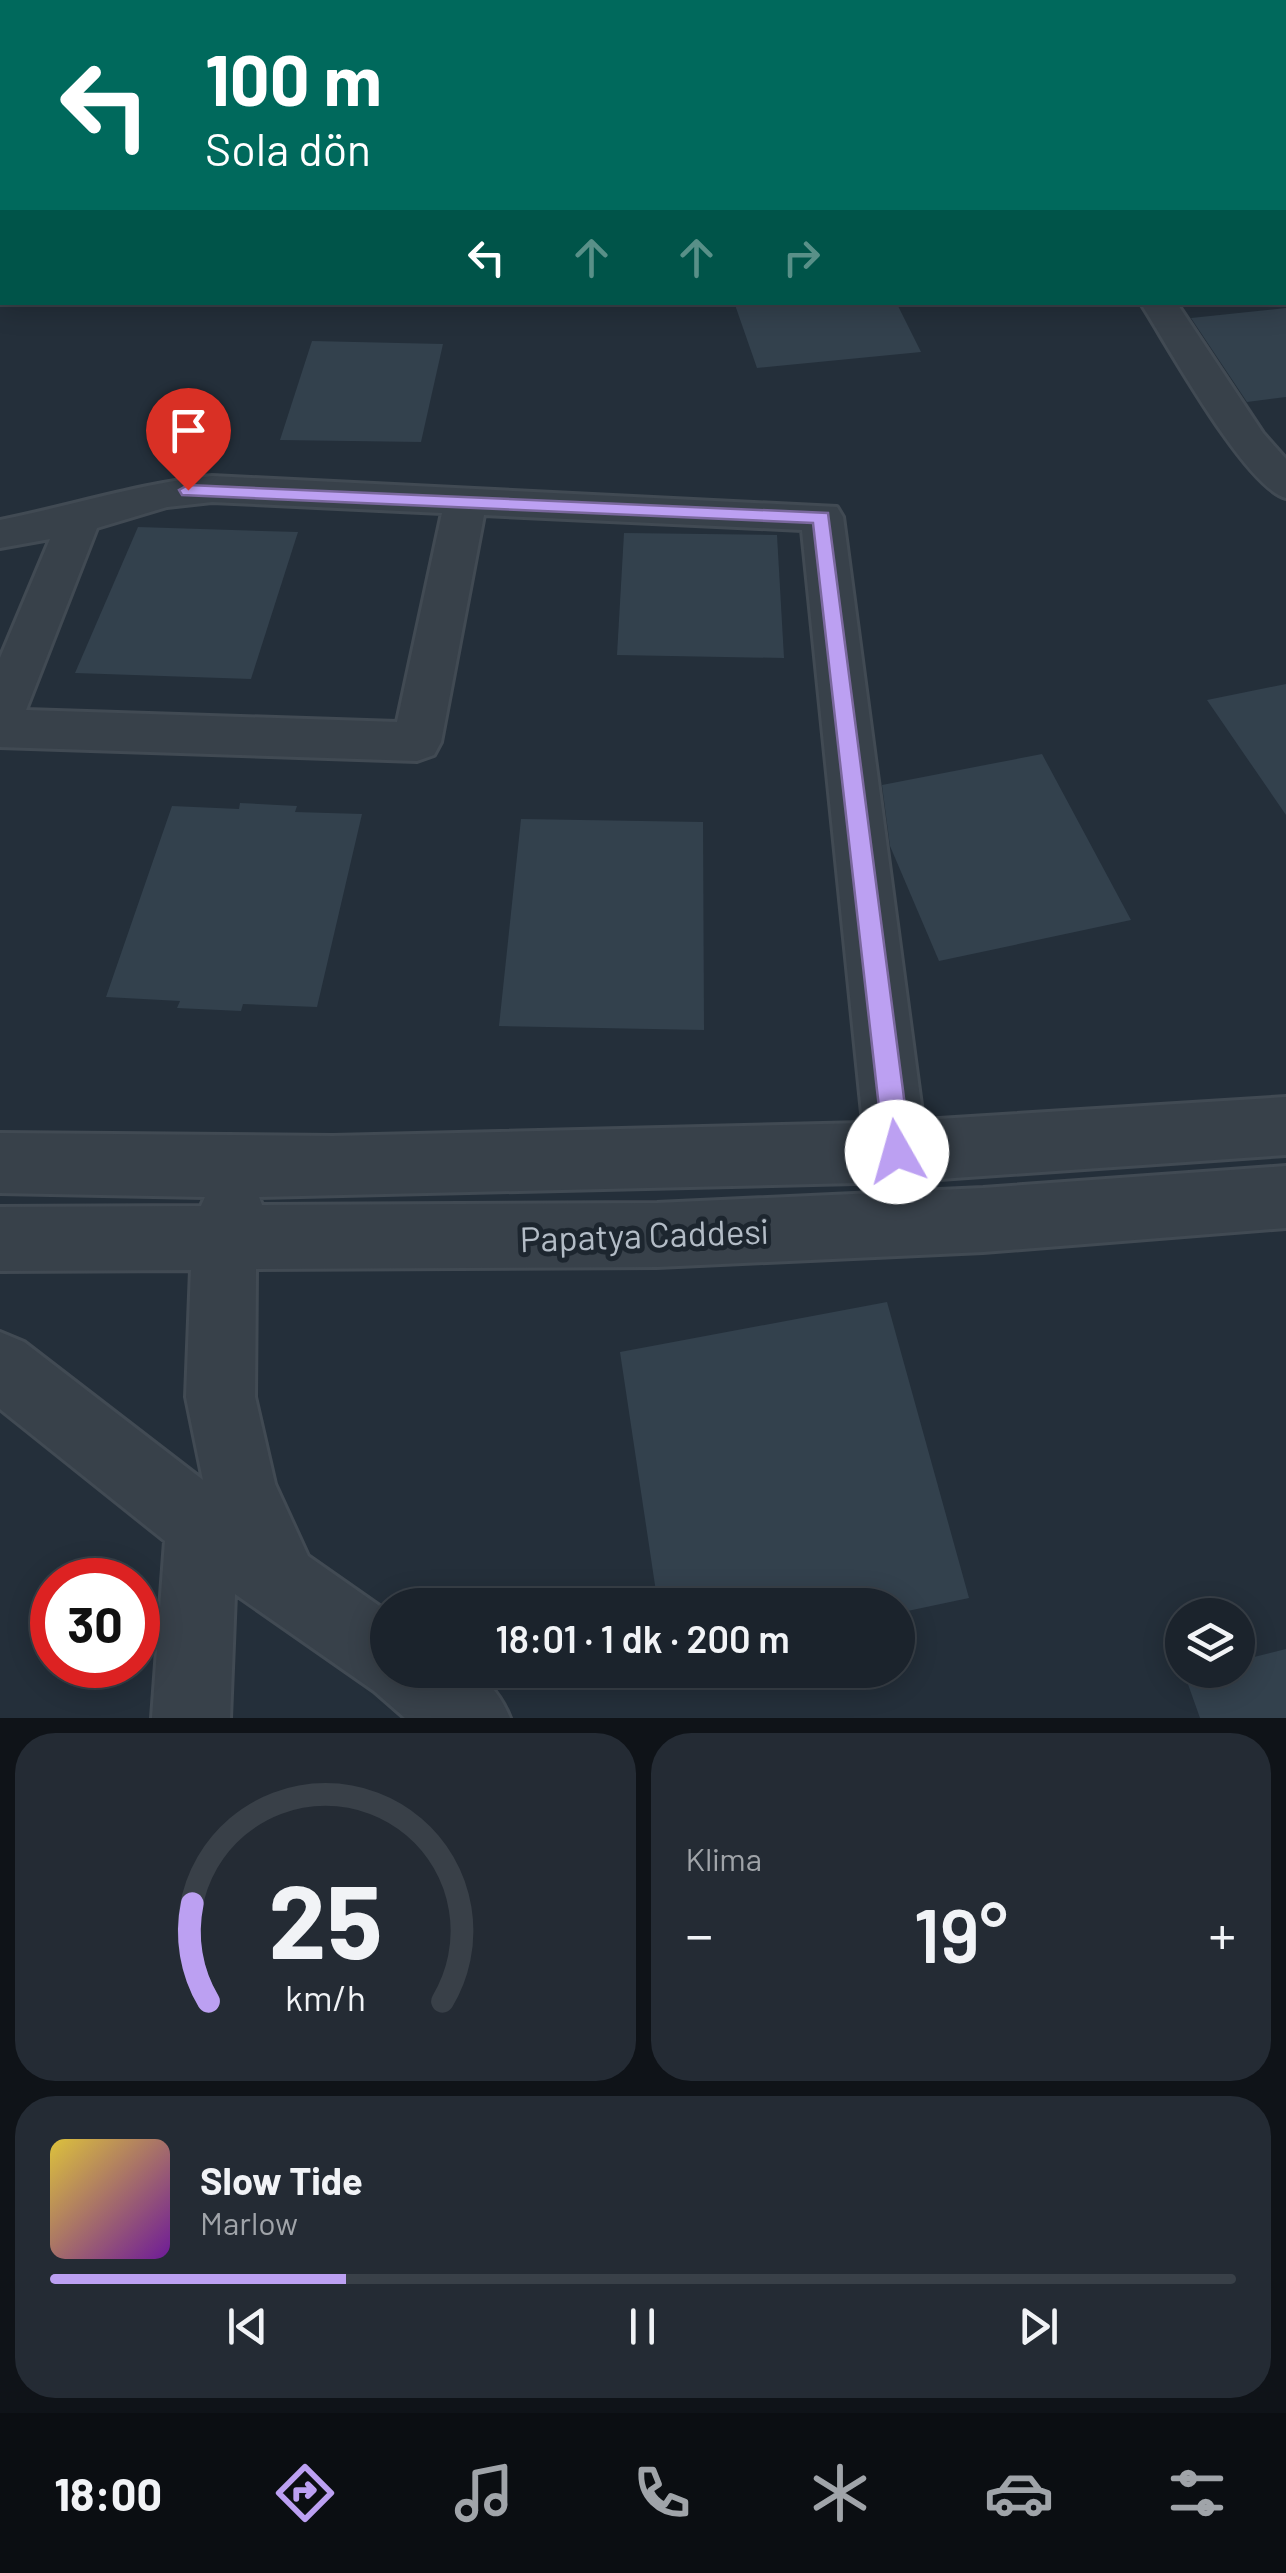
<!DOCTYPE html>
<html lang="tr">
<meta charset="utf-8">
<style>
body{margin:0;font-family:Barlow,sans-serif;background:#242b34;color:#f1f3f6;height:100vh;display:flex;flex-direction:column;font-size:38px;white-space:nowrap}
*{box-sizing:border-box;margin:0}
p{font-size:32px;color:#a0a4a9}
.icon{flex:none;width:55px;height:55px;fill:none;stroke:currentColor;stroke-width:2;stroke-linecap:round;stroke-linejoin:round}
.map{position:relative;height:1718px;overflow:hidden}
.side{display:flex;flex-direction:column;gap:15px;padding:15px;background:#0f1318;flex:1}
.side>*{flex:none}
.top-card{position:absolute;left:0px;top:0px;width:1288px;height:305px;box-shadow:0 5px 25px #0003,0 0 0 2px #394048;background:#00695c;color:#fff;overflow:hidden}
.buttons{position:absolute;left:1165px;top:1598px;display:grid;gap:20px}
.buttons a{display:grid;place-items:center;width:90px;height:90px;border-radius:50%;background:#1b232c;box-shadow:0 5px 25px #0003,0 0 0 2px #394048;font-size:50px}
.speed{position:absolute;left:30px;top:1558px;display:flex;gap:20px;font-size:50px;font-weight:700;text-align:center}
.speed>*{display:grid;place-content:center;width:130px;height:130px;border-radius:50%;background:#1b232c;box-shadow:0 5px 25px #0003,0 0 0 2px #394048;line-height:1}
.speed .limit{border:15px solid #d22;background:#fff;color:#111}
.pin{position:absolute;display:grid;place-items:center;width:85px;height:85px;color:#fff;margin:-102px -42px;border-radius:50% 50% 50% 0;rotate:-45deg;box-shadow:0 0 10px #0007}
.pin .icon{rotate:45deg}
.me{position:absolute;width:110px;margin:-55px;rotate:353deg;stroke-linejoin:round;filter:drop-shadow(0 0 8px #0008)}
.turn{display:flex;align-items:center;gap:35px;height:210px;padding:0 40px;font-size:45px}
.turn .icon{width:130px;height:130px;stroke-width:2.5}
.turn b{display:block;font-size:70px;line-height:85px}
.lanes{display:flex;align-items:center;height:95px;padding:0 40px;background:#0003;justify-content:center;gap:50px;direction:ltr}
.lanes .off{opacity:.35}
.big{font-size:75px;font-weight:600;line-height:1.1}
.side .tile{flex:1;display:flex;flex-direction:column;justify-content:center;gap:15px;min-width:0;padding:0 35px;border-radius:40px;background:#242b34}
.side .dial{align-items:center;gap:0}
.dial svg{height:260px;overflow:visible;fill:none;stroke:#394048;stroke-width:7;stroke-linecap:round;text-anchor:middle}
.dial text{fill:#f1f3f6;stroke:none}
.song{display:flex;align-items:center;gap:30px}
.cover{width:120px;height:120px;border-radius:15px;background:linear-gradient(135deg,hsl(50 70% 55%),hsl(280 70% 35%))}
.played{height:10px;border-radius:5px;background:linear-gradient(90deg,#bca0f2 25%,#394048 25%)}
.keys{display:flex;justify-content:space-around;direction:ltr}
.heat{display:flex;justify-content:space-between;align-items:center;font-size:55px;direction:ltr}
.side .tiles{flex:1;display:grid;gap:15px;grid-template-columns:1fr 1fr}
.tile:last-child{grid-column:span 2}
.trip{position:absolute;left:370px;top:1588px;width:545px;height:100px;border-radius:50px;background:#1b232c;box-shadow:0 5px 25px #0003,0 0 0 2px #394048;font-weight:600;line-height:100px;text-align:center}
.dock{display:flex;height:160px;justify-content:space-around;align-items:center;background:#0b0e12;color:#a0a4a9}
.dock .icon{width:70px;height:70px}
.dock .current{color:#bca0f2}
.dock b{font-size:45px;color:#f1f3f6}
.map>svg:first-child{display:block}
.building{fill:#33414d}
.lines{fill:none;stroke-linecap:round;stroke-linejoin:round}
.minor-casing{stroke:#414a53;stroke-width:6}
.minor{fill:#38414a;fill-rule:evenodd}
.route{fill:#bca0f2;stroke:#7a689d;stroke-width:2.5}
.labels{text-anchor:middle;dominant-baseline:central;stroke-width:10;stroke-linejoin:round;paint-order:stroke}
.near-street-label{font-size:35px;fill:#b3bcc6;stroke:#1d262f}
</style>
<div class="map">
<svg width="1286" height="1718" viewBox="0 0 1286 1718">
<rect width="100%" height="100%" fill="#242f3a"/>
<!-- building -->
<g class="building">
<polygon points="734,302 896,302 921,352 757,368"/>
<polygon points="1286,308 1286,397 1247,402 1191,318"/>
<polygon points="312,341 443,344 421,442 280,440"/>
<polygon points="138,527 298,532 251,679 75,673"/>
<polygon points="624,533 777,535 784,658 617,655"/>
<polygon points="1286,684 1286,815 1207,700"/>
<polygon points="1042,754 1131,920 939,961 890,846 882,785"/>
<polygon points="240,803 297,806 295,812 362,814 317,1007 243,1004 241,1011 177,1008 180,1001 106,997 172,806 239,809"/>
<polygon points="521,819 703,822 704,1030 499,1026"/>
<polygon points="887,1302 969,1598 898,1613 898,1605 658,1605 620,1352"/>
<polygon points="1286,1649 1286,1718 1200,1718 1183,1670 1238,1670 1238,1661"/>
</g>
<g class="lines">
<defs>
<g id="minor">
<polygon points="1083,0 1110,0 1111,2 1084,2"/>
<rect x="1285" y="9" width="1" height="16"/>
<polygon points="2,211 2,232 0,233 0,212"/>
<rect x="1285" y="262" width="1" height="20"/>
<path d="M 1140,302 L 1176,302 L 1263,433 L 1286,459 L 1286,498 C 1245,487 1167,344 1140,302 Z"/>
<path d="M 212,476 L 837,507 L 843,517 L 923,1120 L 1286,1097 L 1286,1155 L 897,1182 L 259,1197 L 262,1205 L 657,1203 L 983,1188 L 1286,1166 L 1286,1228 L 983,1252 L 657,1267 L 256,1269 L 255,1397 L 275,1484 L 308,1556 L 388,1612 L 388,1670 C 445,1670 485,1656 510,1718 L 405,1718 L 374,1691 L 235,1594 L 230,1718 L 152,1718 L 165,1541 L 0,1409 L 0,1332 L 24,1342 L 203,1480 L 186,1397 L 191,1270 L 0,1271 L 0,1207 L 201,1206 L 205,1197 L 0,1193 L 0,1133 L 333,1136 L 863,1123 L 802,530 L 484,515 L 441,742 L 434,755 L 417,761 L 0,747 L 0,658 L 50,539 L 0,548 L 0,520 C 71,506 140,483 212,476 ZM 212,502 L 442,513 L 397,722 L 26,710 L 97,528 L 167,507 Z"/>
</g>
</defs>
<!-- minor casing -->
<use href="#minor" class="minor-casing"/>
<!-- minor -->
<use href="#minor" class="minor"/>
</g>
<!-- route -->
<polygon class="route" points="188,485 828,513 911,1152 907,1161 897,1165 888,1161 884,1152 813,523 182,495 179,490"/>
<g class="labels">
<!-- near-street labels -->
<g class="near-street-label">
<text transform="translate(644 1234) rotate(-2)">Papatya Caddesi</text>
</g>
</g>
</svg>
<div class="buttons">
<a><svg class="icon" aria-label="layers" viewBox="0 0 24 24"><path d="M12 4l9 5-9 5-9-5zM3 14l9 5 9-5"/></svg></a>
</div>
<div class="speed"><div class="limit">30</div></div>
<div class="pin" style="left:188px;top:490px;background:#d93025"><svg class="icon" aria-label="arrive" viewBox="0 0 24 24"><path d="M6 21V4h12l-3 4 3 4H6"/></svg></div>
<svg class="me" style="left:897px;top:1152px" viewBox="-20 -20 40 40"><circle r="19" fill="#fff"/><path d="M0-13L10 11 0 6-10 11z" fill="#bca0f2"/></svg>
<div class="trip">18:01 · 1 dk · 200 m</div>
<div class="top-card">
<div class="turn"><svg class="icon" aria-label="left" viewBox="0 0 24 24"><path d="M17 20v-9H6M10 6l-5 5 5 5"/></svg><div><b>100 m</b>Sola dön</div></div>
<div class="lanes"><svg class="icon" aria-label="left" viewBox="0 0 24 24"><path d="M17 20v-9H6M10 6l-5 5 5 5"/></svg><svg class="icon off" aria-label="ahead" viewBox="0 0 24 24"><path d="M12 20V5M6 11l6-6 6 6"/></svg><svg class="icon off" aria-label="ahead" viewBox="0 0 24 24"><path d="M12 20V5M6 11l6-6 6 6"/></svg><svg class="icon off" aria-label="right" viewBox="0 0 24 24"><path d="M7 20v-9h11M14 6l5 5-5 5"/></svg></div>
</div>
</div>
<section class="side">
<div class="tiles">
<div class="tile dial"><svg viewBox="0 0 100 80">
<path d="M14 69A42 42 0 1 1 86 69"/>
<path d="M14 69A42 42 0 0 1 9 39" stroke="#bca0f2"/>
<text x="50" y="56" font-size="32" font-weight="700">25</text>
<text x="50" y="72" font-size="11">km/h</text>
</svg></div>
<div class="tile"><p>Klima</p>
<div class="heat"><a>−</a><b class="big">19°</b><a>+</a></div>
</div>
<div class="tile">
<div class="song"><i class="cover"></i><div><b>Slow Tide</b><p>Marlow</p></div></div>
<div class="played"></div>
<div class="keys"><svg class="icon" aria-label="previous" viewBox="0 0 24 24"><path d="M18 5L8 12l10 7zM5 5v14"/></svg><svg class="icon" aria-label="pause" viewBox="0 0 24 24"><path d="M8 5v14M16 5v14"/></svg><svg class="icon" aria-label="next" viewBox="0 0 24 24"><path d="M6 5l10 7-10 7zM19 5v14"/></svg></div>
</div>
</div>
</section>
<nav class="dock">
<b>18:00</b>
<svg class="icon current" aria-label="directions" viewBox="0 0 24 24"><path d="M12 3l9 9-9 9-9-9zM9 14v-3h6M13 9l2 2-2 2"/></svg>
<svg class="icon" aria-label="music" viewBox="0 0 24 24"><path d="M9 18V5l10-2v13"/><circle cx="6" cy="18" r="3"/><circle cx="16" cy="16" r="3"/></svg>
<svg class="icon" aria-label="phone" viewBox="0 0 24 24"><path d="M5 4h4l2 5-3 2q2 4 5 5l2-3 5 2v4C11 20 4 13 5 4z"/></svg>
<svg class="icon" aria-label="climate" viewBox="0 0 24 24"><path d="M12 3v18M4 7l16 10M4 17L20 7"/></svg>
<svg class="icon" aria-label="car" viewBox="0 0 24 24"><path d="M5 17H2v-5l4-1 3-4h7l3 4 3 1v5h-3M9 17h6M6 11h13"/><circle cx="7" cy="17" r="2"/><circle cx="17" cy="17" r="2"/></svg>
<svg class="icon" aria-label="filters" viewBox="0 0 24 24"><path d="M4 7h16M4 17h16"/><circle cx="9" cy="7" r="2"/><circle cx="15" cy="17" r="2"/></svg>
</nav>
